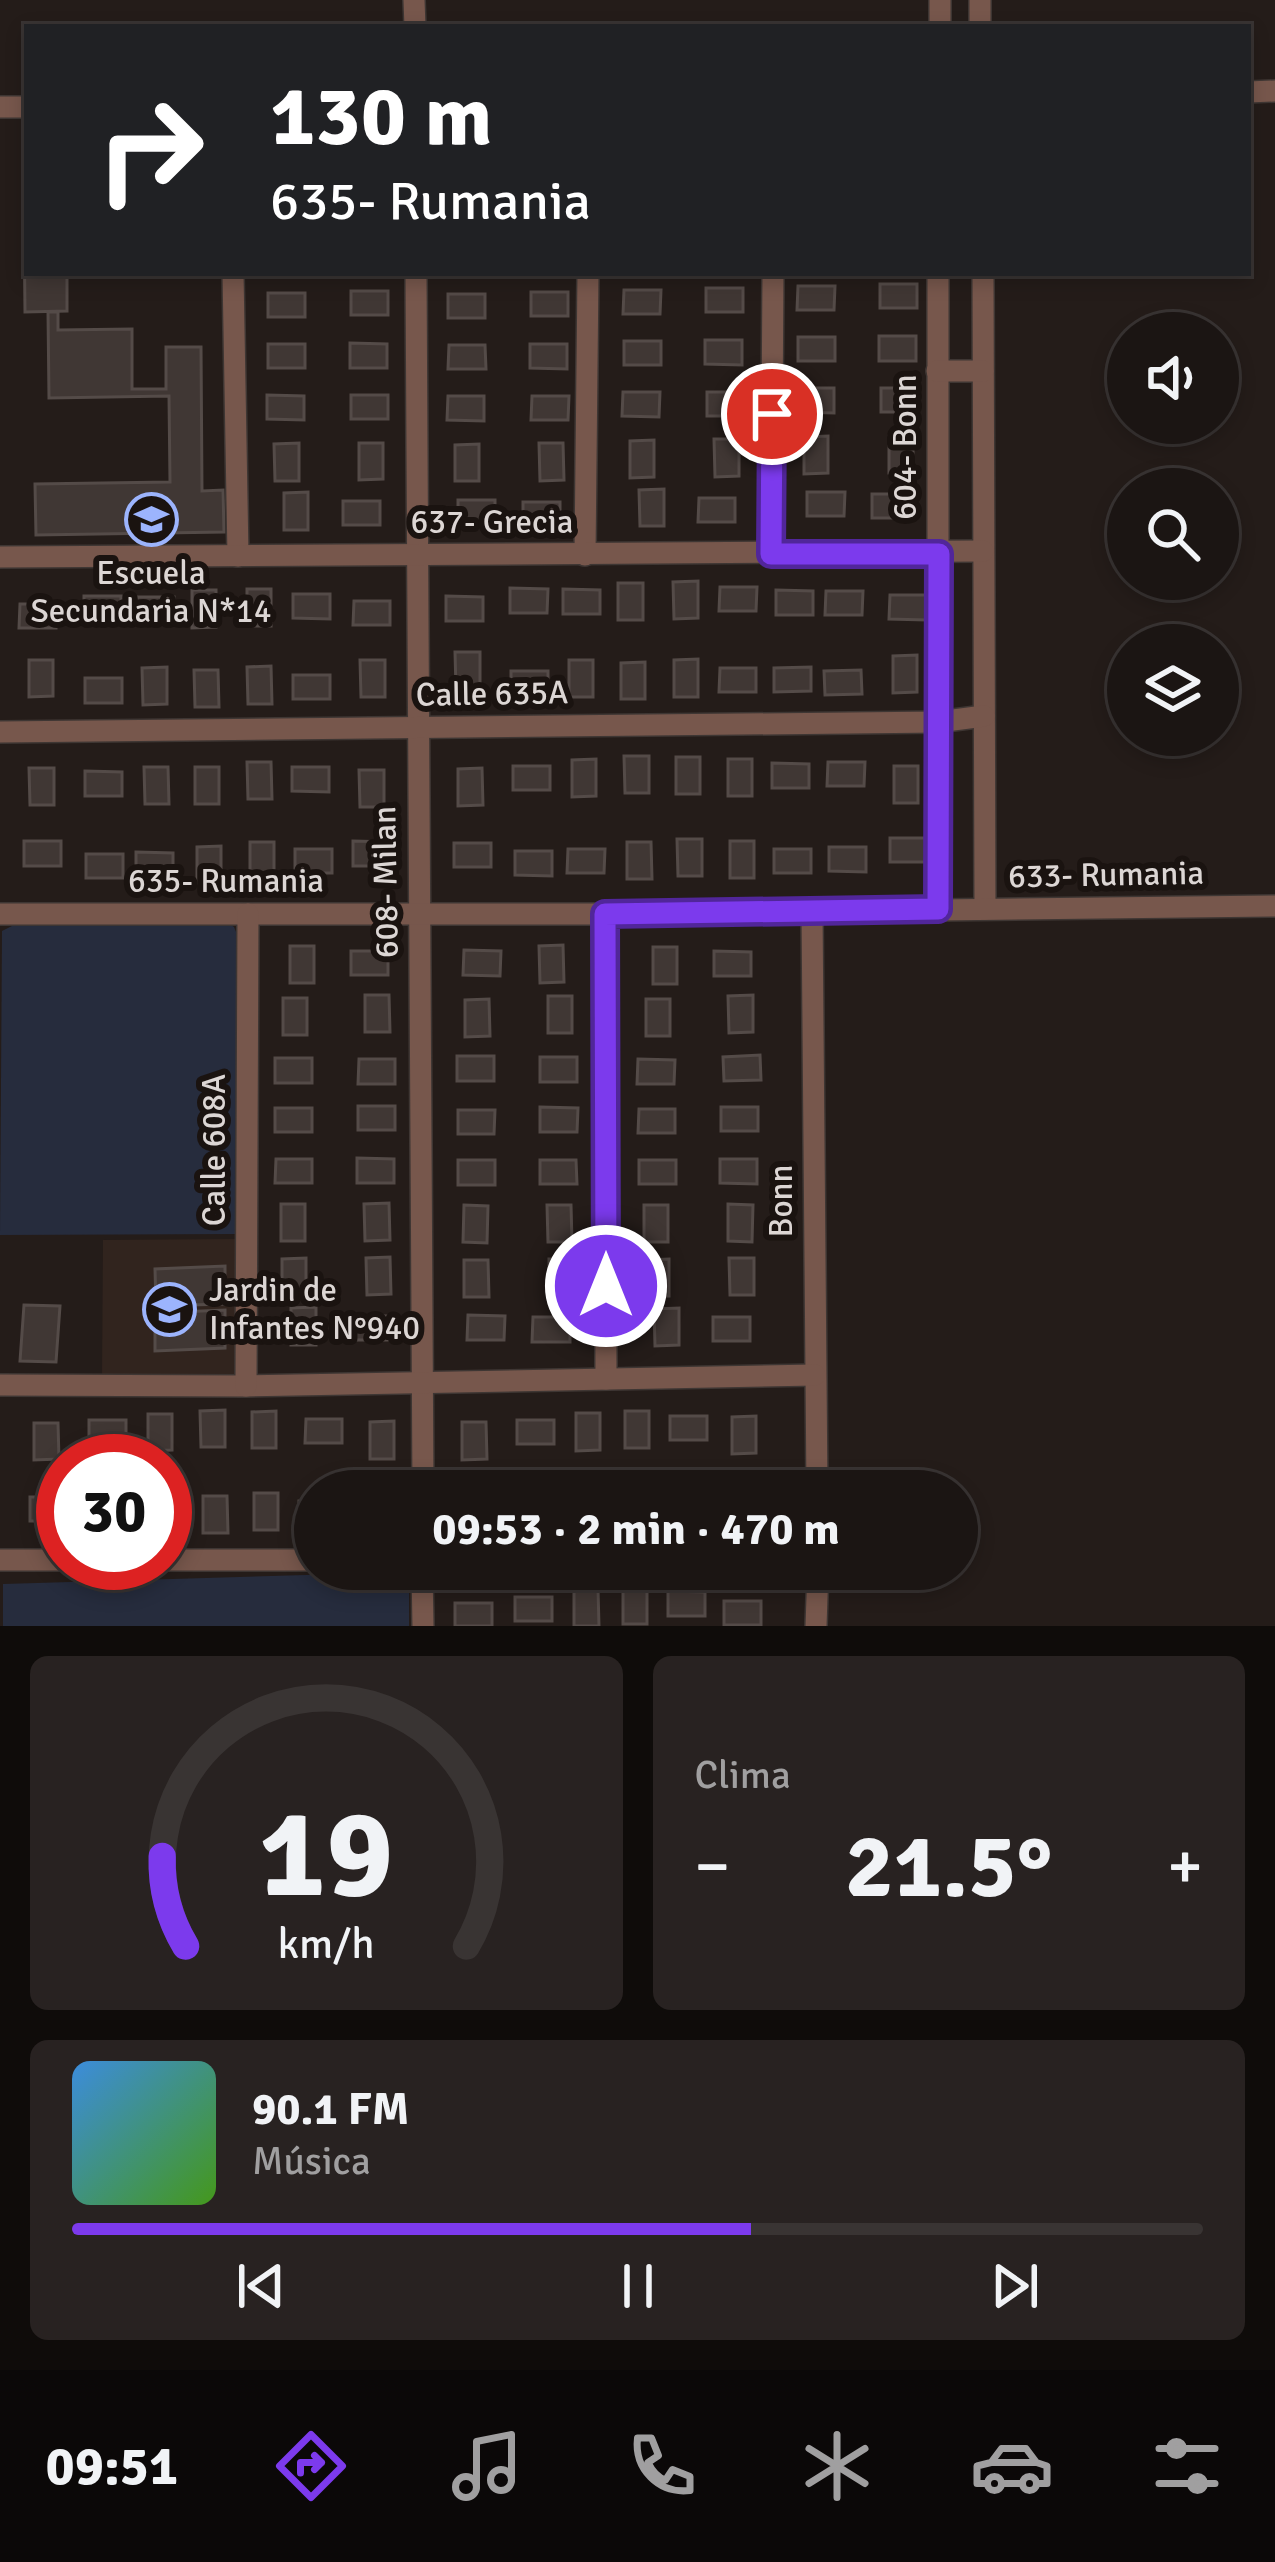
<!DOCTYPE html>
<html lang="es">
<meta charset="utf-8">
<style>
body{margin:0;font-family:Signika,sans-serif;background:#282221;color:#f1f3f6;height:100vh;display:flex;flex-direction:column;font-size:45px;white-space:nowrap}
*{box-sizing:border-box;margin:0}
p{font-size:39px;color:#a09fa0}
.icon{flex:none;width:66px;height:66px;fill:none;stroke:currentColor;stroke-width:2;stroke-linecap:round;stroke-linejoin:round}
.map{position:relative;height:1626px;overflow:hidden}
.drawer{display:flex;flex-direction:column;gap:30px;padding:30px;background:#0f0c0a;flex:1}
.drawer>*{flex:none}
.banner{position:absolute;left:24px;top:24px;width:1227px;height:252px;border-radius:0px;box-shadow:0 6px 18px #0003,0 0 0 3px #393433;background:#202124;color:#fff;overflow:hidden}
.buttons{position:absolute;left:1107px;top:312px;display:grid;gap:24px}
.buttons a{display:grid;place-items:center;width:132px;height:132px;border-radius:50%;background:#1b1513;box-shadow:0 6px 18px #0003,0 0 0 3px #393433;font-size:60px}
.speed{position:absolute;left:36px;top:1434px;display:flex;gap:24px;font-size:60px;font-weight:700;text-align:center}
.speed>*{display:grid;place-content:center;width:156px;height:156px;border-radius:50%;background:#1b1513;box-shadow:0 6px 18px #0003,0 0 0 3px #393433;line-height:1}
.speed .limit{border:18px solid #d22;background:#fff;color:#111}
.pin{position:absolute;display:grid;place-items:center;width:102px;height:102px;color:#fff;margin:-51px;border:6px solid #fff;border-radius:50%;box-shadow:0 3px 12px #0007}
.me{position:absolute;width:132px;margin:-66px;rotate:0deg;stroke-linejoin:round;filter:drop-shadow(0 0 9px #0008)}
.turn{display:flex;align-items:center;gap:42px;height:252px;padding:0 48px;font-size:54px}
.turn .icon{width:156px;height:156px;stroke-width:2.5}
.turn b{display:block;font-size:84px;line-height:102px}
.big{font-size:90px;font-weight:700;line-height:1.1}
.drawer .card{flex:1;display:flex;flex-direction:column;justify-content:center;gap:18px;min-width:0;padding:0 42px;border-radius:18px;background:#282221}
.drawer .dial{align-items:center;gap:0}
.dial svg{height:312px;overflow:visible;fill:none;stroke:#393433;stroke-width:7;stroke-linecap:round;text-anchor:middle}
.dial text{fill:#f1f3f6;stroke:none}
.song{display:flex;align-items:center;gap:36px}
.cover{width:144px;height:144px;border-radius:18px;background:linear-gradient(135deg,hsl(210 70% 55%),hsl(100 70% 35%))}
.played{height:12px;border-radius:6px;background:linear-gradient(90deg,#7c3aed 60%,#393433 60%)}
.keys{display:flex;justify-content:space-around;direction:ltr}
.heat{display:flex;justify-content:space-between;align-items:center;font-size:66px;direction:ltr}
.drawer .tiles{flex:1;display:grid;gap:30px;grid-template-columns:1fr 1fr}
.card:last-child{grid-column:span 2}
.trip{position:absolute;left:294px;top:1470px;width:684px;height:120px;border-radius:60px;background:#1b1513;box-shadow:0 6px 18px #0003,0 0 0 3px #393433;font-weight:700;line-height:120px;text-align:center}
.tab-bar{display:flex;height:192px;justify-content:space-around;align-items:center;background:#0b0808;color:#a09fa0}
.tab-bar .icon{width:84px;height:84px}
.tab-bar .on{color:#7c3aed}
.tab-bar b{font-size:54px;color:#f1f3f6}
.map>svg:first-child{display:block}
.built{fill:#31241e}
.green{fill:#262c3d}
.building{fill:#403734;stroke:#544b48;stroke-width:3}
.lines{fill:none;stroke-linecap:round;stroke-linejoin:round}
.minor-casing{stroke:#3e3633;stroke-width:24}
.minor{stroke:#77574c;stroke-width:21}
.route-casing{stroke:#51269a;stroke-width:30}
.route{stroke:#7c3aed;stroke-width:21}
.labels{text-anchor:middle;dominant-baseline:central;stroke-width:12;stroke-linejoin:round;paint-order:stroke}
.street-label{font-size:33px;fill:#dcd6d4;stroke:#1a1310}
.poi-label{font-size:33px;fill:#dcd6d4;stroke:#1a1310}
</style>
<div class="map">
<svg width="1275" height="1626" viewBox="0 0 1275 1626">
<rect width="100%" height="100%" fill="#241c19"/>
<!-- built -->
<polygon class="built" points="237,1239 237,1378 102,1378 103,1240"/>
<!-- green -->
<g class="green">
<polygon points="225,921 234,927 239,939 237,1234 0,1235 2,931 14,925"/>
<polygon points="409,1572 409,1626 3,1626 3,1584"/>
</g>
<!-- building -->
<g class="building">
<polygon points="23,124 27,124 27,273 67,273 67,311 25,312"/>
<rect x="880" y="284" width="37" height="24"/>
<polygon points="798,286 835,286 834,310 797,310"/>
<rect x="706" y="288" width="37" height="24"/>
<polygon points="624,290 661,290 660,314 623,314"/>
<rect x="351" y="291" width="37" height="24"/>
<rect x="531" y="292" width="37" height="24"/>
<rect x="268" y="293" width="37" height="24"/>
<rect x="448" y="294" width="37" height="24"/>
<polygon points="48,312 58,312 58,330 132,329 132,389 166,389 166,347 201,347 202,491 223,490 224,532 36,535 35,484 170,482 169,396 49,398"/>
<rect x="879" y="336" width="37" height="25"/>
<rect x="798" y="337" width="37" height="24"/>
<polygon points="705,340 742,340 742,365 705,364"/>
<rect x="624" y="341" width="37" height="24"/>
<polygon points="350,343 387,344 387,368 350,368"/>
<rect x="268" y="344" width="37" height="24"/>
<polygon points="530,344 567,344 567,369 530,368"/>
<polygon points="449,345 485,345 486,369 448,369"/>
<polygon points="797,388 834,388 834,413 796,412"/>
<rect x="881" y="388" width="37" height="24"/>
<polygon points="623,392 660,392 659,417 622,416"/>
<polygon points="707,392 744,392 743,416 707,416"/>
<polygon points="267,395 304,396 304,420 267,419"/>
<rect x="351" y="395" width="37" height="24"/>
<polygon points="448,396 484,396 484,421 447,420"/>
<polygon points="532,396 569,396 568,420 531,420"/>
<polygon points="913,435 913,472 889,473 889,436"/>
<polygon points="828,436 828,473 804,474 804,437"/>
<polygon points="714,439 739,439 739,476 715,477"/>
<polygon points="654,440 654,477 630,478 630,441"/>
<polygon points="299,443 299,481 275,481 274,444"/>
<polygon points="359,443 383,443 383,479 359,480"/>
<polygon points="539,443 563,443 564,480 540,481"/>
<polygon points="479,444 479,481 455,481 455,445"/>
<polygon points="664,489 664,526 640,526 639,490"/>
<polygon points="308,492 308,530 284,530 284,493"/>
<polygon points="807,492 845,492 844,516 807,516"/>
<rect x="872" y="494" width="37" height="24"/>
<polygon points="699,498 735,498 735,522 698,522"/>
<rect x="458" y="500" width="37" height="24"/>
<rect x="343" y="501" width="37" height="24"/>
<rect x="523" y="502" width="37" height="24"/>
<polygon points="698,581 698,618 674,619 673,582"/>
<rect x="618" y="583" width="25" height="37"/>
<polygon points="720,587 757,587 756,611 719,611"/>
<polygon points="510,588 548,589 547,613 510,613"/>
<rect x="247" y="589" width="24" height="37"/>
<polygon points="563,589 600,590 600,614 563,614"/>
<polygon points="192,590 216,590 216,627 192,628"/>
<polygon points="776,590 813,591 813,615 776,615"/>
<polygon points="826,591 863,591 862,615 825,615"/>
<polygon points="293,594 330,594 330,619 293,618"/>
<polygon points="890,595 927,595 926,620 889,619"/>
<rect x="84" y="596" width="37" height="24"/>
<polygon points="446,596 483,597 483,621 446,621"/>
<polygon points="137,597 174,597 173,621 137,621"/>
<polygon points="354,601 390,601 390,625 353,625"/>
<polygon points="20,604 56,604 56,628 19,628"/>
<polygon points="455,652 480,652 480,689 456,689"/>
<polygon points="917,655 917,692 893,693 893,656"/>
<polygon points="698,659 698,697 674,697 674,660"/>
<polygon points="29,660 53,660 53,696 29,697"/>
<polygon points="360,660 385,660 385,697 361,697"/>
<rect x="569" y="660" width="24" height="37"/>
<polygon points="645,662 645,699 621,699 621,663"/>
<polygon points="271,666 272,704 248,704 247,667"/>
<polygon points="167,667 167,704 143,705 142,668"/>
<polygon points="811,667 811,691 774,692 774,668"/>
<polygon points="720,668 756,668 756,692 719,692"/>
<polygon points="194,670 218,670 219,707 195,707"/>
<polygon points="861,670 862,694 825,695 824,671"/>
<polygon points="511,671 548,671 548,696 511,695"/>
<rect x="293" y="675" width="37" height="24"/>
<rect x="85" y="678" width="37" height="25"/>
<polygon points="624,756 649,756 649,793 625,793"/>
<rect x="676" y="757" width="24" height="37"/>
<polygon points="596,759 596,796 572,797 572,760"/>
<rect x="728" y="759" width="24" height="37"/>
<polygon points="247,762 271,762 272,799 248,799"/>
<polygon points="828,762 865,762 864,786 827,786"/>
<polygon points="772,763 809,764 809,788 772,788"/>
<rect x="513" y="766" width="37" height="24"/>
<rect x="894" y="766" width="24" height="37"/>
<polygon points="144,767 168,767 169,804 145,804"/>
<rect x="195" y="767" width="24" height="37"/>
<polygon points="292,767 329,767 329,792 292,791"/>
<polygon points="29,768 54,768 54,805 30,805"/>
<polygon points="482,768 483,805 458,806 458,769"/>
<polygon points="359,770 384,770 384,807 360,807"/>
<polygon points="85,771 122,772 122,796 85,796"/>
<rect x="890" y="838" width="37" height="24"/>
<polygon points="677,839 702,839 702,876 678,876"/>
<rect x="24" y="841" width="37" height="25"/>
<polygon points="353,841 390,842 390,866 353,866"/>
<rect x="730" y="841" width="24" height="37"/>
<polygon points="250,842 274,842 274,878 250,879"/>
<polygon points="627,842 651,842 652,879 627,879"/>
<rect x="454" y="843" width="37" height="24"/>
<polygon points="221,846 221,883 197,883 197,847"/>
<polygon points="829,847 866,847 866,872 829,871"/>
<rect x="295" y="849" width="37" height="24"/>
<polygon points="568,849 605,849 604,873 567,873"/>
<rect x="774" y="849" width="37" height="24"/>
<polygon points="515,851 552,851 552,876 515,875"/>
<polygon points="136,852 173,853 173,877 136,877"/>
<rect x="86" y="854" width="37" height="24"/>
<polygon points="563,945 564,982 540,983 539,946"/>
<rect x="290" y="946" width="24" height="37"/>
<rect x="653" y="947" width="24" height="37"/>
<polygon points="464,950 501,951 500,976 463,975"/>
<rect x="351" y="951" width="37" height="24"/>
<polygon points="714,951 751,952 751,976 714,976"/>
<polygon points="365,995 389,995 390,1032 365,1032"/>
<polygon points="753,995 753,1032 729,1033 728,996"/>
<rect x="548" y="996" width="24" height="37"/>
<rect x="283" y="998" width="24" height="37"/>
<polygon points="489,999 490,1036 465,1037 465,1000"/>
<rect x="646" y="999" width="24" height="37"/>
<polygon points="760,1055 761,1080 724,1081 723,1057"/>
<rect x="457" y="1056" width="37" height="25"/>
<rect x="540" y="1057" width="37" height="25"/>
<rect x="275" y="1058" width="37" height="25"/>
<polygon points="359,1059 395,1059 395,1084 358,1084"/>
<polygon points="638,1059 675,1060 674,1084 637,1084"/>
<rect x="358" y="1106" width="37" height="24"/>
<polygon points="540,1107 578,1108 577,1132 540,1132"/>
<rect x="721" y="1107" width="37" height="24"/>
<rect x="275" y="1108" width="37" height="24"/>
<polygon points="639,1109 675,1109 675,1133 638,1133"/>
<polygon points="458,1110 495,1110 494,1134 458,1134"/>
<polygon points="357,1158 394,1159 394,1183 357,1183"/>
<polygon points="276,1159 312,1159 312,1183 275,1183"/>
<polygon points="720,1159 757,1159 757,1184 720,1183"/>
<rect x="458" y="1160" width="37" height="25"/>
<polygon points="540,1160 576,1160 577,1184 540,1184"/>
<rect x="639" y="1160" width="37" height="24"/>
<polygon points="389,1203 390,1240 365,1241 364,1204"/>
<rect x="281" y="1204" width="24" height="37"/>
<polygon points="728,1204 753,1205 752,1242 728,1241"/>
<polygon points="464,1205 488,1206 487,1243 463,1242"/>
<polygon points="547,1205 571,1205 572,1242 548,1242"/>
<rect x="644" y="1205" width="24" height="37"/>
<polygon points="390,1257 391,1294 367,1295 366,1258"/>
<polygon points="306,1258 306,1296 282,1296 282,1259"/>
<polygon points="729,1258 754,1258 754,1295 730,1295"/>
<rect x="549" y="1259" width="24" height="37"/>
<polygon points="669,1259 669,1296 645,1297 645,1260"/>
<polygon points="464,1260 488,1260 489,1297 464,1297"/>
<polygon points="225,1266 225,1304 156,1306 155,1269"/>
<polygon points="24,1305 60,1306 56,1362 20,1361"/>
<polygon points="316,1307 316,1345 291,1345 291,1308"/>
<polygon points="679,1308 679,1345 655,1346 654,1309"/>
<polygon points="225,1310 225,1348 155,1351 155,1313"/>
<polygon points="468,1315 505,1316 504,1340 467,1340"/>
<rect x="350" y="1316" width="37" height="24"/>
<polygon points="533,1317 570,1317 570,1342 532,1342"/>
<rect x="713" y="1317" width="37" height="24"/>
<polygon points="225,1410 225,1447 201,1447 200,1411"/>
<polygon points="276,1411 276,1448 252,1448 252,1412"/>
<rect x="625" y="1411" width="24" height="37"/>
<polygon points="576,1413 600,1413 600,1450 576,1451"/>
<polygon points="148,1414 172,1414 172,1450 148,1451"/>
<rect x="670" y="1416" width="37" height="24"/>
<polygon points="756,1416 756,1453 732,1454 732,1417"/>
<polygon points="306,1419 342,1419 342,1443 305,1443"/>
<rect x="89" y="1420" width="37" height="24"/>
<rect x="517" y="1420" width="37" height="24"/>
<polygon points="394,1421 394,1459 370,1459 370,1422"/>
<polygon points="462,1422 486,1422 487,1459 462,1460"/>
<polygon points="34,1423 58,1423 59,1459 34,1460"/>
<rect x="254" y="1493" width="24" height="37"/>
<polygon points="203,1496 227,1496 228,1533 203,1533"/>
<rect x="30" y="1497" width="33" height="24"/>
<rect x="299" y="1501" width="16" height="24"/>
<polygon points="165,1503 181,1503 180,1527 165,1527"/>
<rect x="623" y="1587" width="24" height="37"/>
<polygon points="574,1589 598,1589 599,1626 574,1626"/>
<polygon points="668,1591 705,1592 705,1616 668,1616"/>
<rect x="515" y="1597" width="37" height="24"/>
<rect x="724" y="1601" width="37" height="24"/>
<rect x="455" y="1603" width="37" height="23"/>
</g>
<g class="lines">
<defs>
<g id="minor">
<polyline points="414,0 415,27"/>
<polyline points="980,0 980,27"/>
<polyline points="940,27 940,0"/>
<polyline points="1248,92 1275,91"/>
<polyline points="0,107 27,107"/>
<polyline points="233,273 238,556"/>
<polyline points="416,273 423,1491"/>
<polyline points="938,273 938,909"/>
<polyline points="983,273 985,909"/>
<polyline points="937,371 983,371"/>
<polyline points="771,554 773,273"/>
<polyline points="585,555 588,273"/>
<polyline points="0,557 983,551"/>
<polyline points="0,732 938,722 984,716"/>
<polyline points="812,911 817,1491"/>
<polyline points="0,914 605,914 1275,906"/>
<polyline points="605,914 606,1379"/>
<polyline points="0,1385 246,1386 815,1375"/>
<polyline points="246,1386 248,914"/>
<polyline points="0,1560 63,1560"/>
<polyline points="165,1560 315,1560"/>
<polyline points="422,1569 423,1626"/>
<polyline points="816,1626 818,1569"/>
</g>
</defs>
<!-- minor casing -->
<use href="#minor" class="minor-casing"/>
<!-- minor -->
<use href="#minor" class="minor"/>
</g>
<g class="lines">
<defs>
<polyline id="route" points="606,1286 605,914 938,909 939,554 771,554 772,414"/>
</defs>
<!-- route casing -->
<use href="#route" class="route-casing"/>
<!-- route -->
<use href="#route" class="route"/>
</g>
<!-- icons -->
<defs>
<symbol id="school-ring" viewBox="-11 -11 22 22"><circle r="9.5" fill="#1a1310" stroke="#9cb4fd" stroke-width="1.5"/><path d="M0-5L7-2L0 1L-7-2ZM-4 1L0 2.5L4 1V4Q0 6-4 4Z" fill="#9cb4fd"/></symbol>
</defs>
<g fill-rule="evenodd">
<use href="#school-ring" x="122" y="490" width="59" height="59"/>
<use href="#school-ring" x="140" y="1280" width="59" height="59"/>
</g>
<g class="labels">
<!-- street labels -->
<g class="street-label">
<text transform="translate(905 447) rotate(-90)">604- Bonn</text>
<text x="492" y="522">637- Grecia</text>
<text transform="translate(492 694) rotate(-1)">Calle 635A</text>
<text transform="translate(1106 875) rotate(-1)">633- Rumania</text>
<text x="226" y="881">635- Rumania</text>
<text transform="translate(386 882) rotate(-91)">608- Milan</text>
<text transform="translate(214 1150) rotate(-90)">Calle 608A</text>
<text transform="translate(781 1201) rotate(-90)">Bonn</text>
</g>
<!-- poi labels -->
<g class="poi-label">
<text x="151" y="573">Escuela<tspan x="151" dy="38">Secundaria N*14</tspan></text>
<text x="209" y="1290" text-anchor="start">Jardin de<tspan x="209" dy="38">Infantes N°940</tspan></text>
</g>
</g>
</svg>
<div class="buttons">
<a><svg class="icon" aria-label="sound" viewBox="0 0 24 24"><path d="M4 9h4l5-4v14l-5-4H4zM17 9q2 3 0 6"/></svg></a>
<a><svg class="icon" aria-label="search" viewBox="0 0 24 24"><circle cx="10" cy="10" r="6"/><path d="M15 15l6 6"/></svg></a>
<a><svg class="icon" aria-label="layers" viewBox="0 0 24 24"><path d="M12 4l9 5-9 5-9-5zM3 14l9 5 9-5"/></svg></a>
</div>
<div class="speed"><div class="limit">30</div></div>
<div class="pin" style="left:772px;top:414px;background:#d93025"><svg class="icon" aria-label="arrive" viewBox="0 0 24 24"><path d="M6 21V4h12l-3 4 3 4H6"/></svg></div>
<svg class="me" style="left:606px;top:1286px" viewBox="-20 -20 40 40"><circle r="17" fill="#7c3aed" stroke="#fff" stroke-width="3"/><path d="M0-11L8 9 0 5-8 9z" fill="#fff"/></svg>
<div class="trip">09:53 · 2 min · 470 m</div>
<div class="banner">
<div class="turn"><svg class="icon" aria-label="right" viewBox="0 0 24 24"><path d="M7 20v-9h11M14 6l5 5-5 5"/></svg><div><b>130 m</b>635- Rumania</div></div>
</div>
</div>
<section class="drawer">
<div class="tiles">
<div class="card dial"><svg viewBox="0 0 100 80">
<path d="M14 69A42 42 0 1 1 86 69"/>
<path d="M14 69A42 42 0 0 1 8 46" stroke="#7c3aed"/>
<text x="50" y="56" font-size="32" font-weight="700">19</text>
<text x="50" y="72" font-size="11">km/h</text>
</svg></div>
<div class="card"><p>Clima</p>
<div class="heat"><a>−</a><b class="big">21.5°</b><a>+</a></div>
</div>
<div class="card">
<div class="song"><i class="cover"></i><div><b>90.1 FM</b><p>Música</p></div></div>
<div class="played"></div>
<div class="keys"><svg class="icon" aria-label="previous" viewBox="0 0 24 24"><path d="M18 5L8 12l10 7zM5 5v14"/></svg><svg class="icon" aria-label="pause" viewBox="0 0 24 24"><path d="M8 5v14M16 5v14"/></svg><svg class="icon" aria-label="next" viewBox="0 0 24 24"><path d="M6 5l10 7-10 7zM19 5v14"/></svg></div>
</div>
</div>
</section>
<nav class="tab-bar">
<b>09:51</b>
<svg class="icon on" aria-label="directions" viewBox="0 0 24 24"><path d="M12 3l9 9-9 9-9-9zM9 14v-3h6M13 9l2 2-2 2"/></svg>
<svg class="icon" aria-label="music" viewBox="0 0 24 24"><path d="M9 18V5l10-2v13"/><circle cx="6" cy="18" r="3"/><circle cx="16" cy="16" r="3"/></svg>
<svg class="icon" aria-label="phone" viewBox="0 0 24 24"><path d="M5 4h4l2 5-3 2q2 4 5 5l2-3 5 2v4C11 20 4 13 5 4z"/></svg>
<svg class="icon" aria-label="climate" viewBox="0 0 24 24"><path d="M12 3v18M4 7l16 10M4 17L20 7"/></svg>
<svg class="icon" aria-label="car" viewBox="0 0 24 24"><path d="M5 17H2v-5l4-1 3-4h7l3 4 3 1v5h-3M9 17h6M6 11h13"/><circle cx="7" cy="17" r="2"/><circle cx="17" cy="17" r="2"/></svg>
<svg class="icon" aria-label="filters" viewBox="0 0 24 24"><path d="M4 7h16M4 17h16"/><circle cx="9" cy="7" r="2"/><circle cx="15" cy="17" r="2"/></svg>
</nav>
